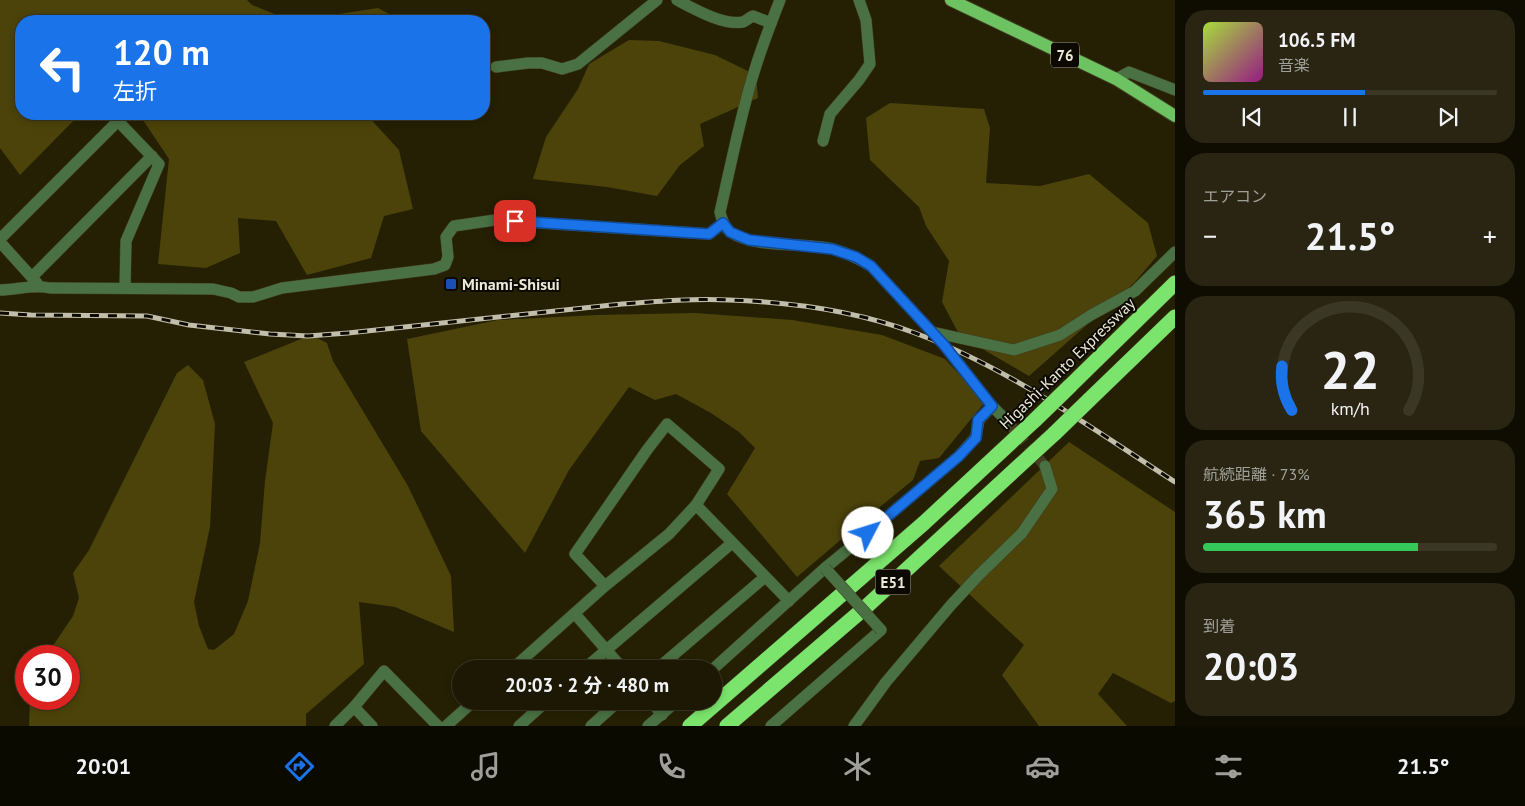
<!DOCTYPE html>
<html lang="ja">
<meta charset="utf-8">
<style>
body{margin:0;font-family:"PT Sans","Noto Sans JP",sans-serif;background:#292512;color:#f1f3f6;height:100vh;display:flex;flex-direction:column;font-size:19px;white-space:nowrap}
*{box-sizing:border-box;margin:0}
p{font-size:16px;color:#a0a09a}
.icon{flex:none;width:28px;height:28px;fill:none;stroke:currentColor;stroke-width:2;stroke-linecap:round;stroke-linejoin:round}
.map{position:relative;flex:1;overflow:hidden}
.details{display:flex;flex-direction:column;gap:10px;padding:10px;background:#0f0d02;width:350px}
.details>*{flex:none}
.guide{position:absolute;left:15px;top:15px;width:475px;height:105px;border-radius:20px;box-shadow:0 2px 8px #0003,0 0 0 1px #3a3725;background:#1a73e8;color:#fff;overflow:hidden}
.speed{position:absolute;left:15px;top:645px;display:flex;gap:10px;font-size:25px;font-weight:700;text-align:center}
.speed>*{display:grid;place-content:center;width:65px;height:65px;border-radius:50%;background:#1c1803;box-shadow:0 2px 8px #0003,0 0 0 1px #3a3725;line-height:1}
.speed .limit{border:8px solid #d22;background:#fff;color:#111}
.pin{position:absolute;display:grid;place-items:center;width:42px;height:42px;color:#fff;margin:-21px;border-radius:10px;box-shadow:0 2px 8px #0006}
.me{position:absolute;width:55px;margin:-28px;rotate:50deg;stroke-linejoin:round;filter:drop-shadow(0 0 4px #0008)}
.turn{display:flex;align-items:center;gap:18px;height:105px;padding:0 15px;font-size:22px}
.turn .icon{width:65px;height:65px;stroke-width:2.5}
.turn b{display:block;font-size:35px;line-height:42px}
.big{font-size:38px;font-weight:700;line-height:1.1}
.details .widget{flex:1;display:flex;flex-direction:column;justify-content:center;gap:8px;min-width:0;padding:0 18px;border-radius:20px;background:#292512}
.details .dial{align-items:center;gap:0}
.dial svg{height:130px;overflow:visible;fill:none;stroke:#3a3725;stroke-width:7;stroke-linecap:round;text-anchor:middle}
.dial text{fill:#f1f3f6;stroke:none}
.song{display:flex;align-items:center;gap:15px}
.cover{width:60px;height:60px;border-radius:8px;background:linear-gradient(135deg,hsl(80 70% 55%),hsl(310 70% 35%))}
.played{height:5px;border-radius:2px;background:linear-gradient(90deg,#1a73e8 55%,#3a3725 55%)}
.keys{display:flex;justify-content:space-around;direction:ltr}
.heat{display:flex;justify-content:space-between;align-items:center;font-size:28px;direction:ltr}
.charge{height:8px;border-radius:4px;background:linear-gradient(90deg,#34c759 73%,#3a3725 0)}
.trip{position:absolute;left:452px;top:660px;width:270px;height:50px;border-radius:25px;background:#1c1803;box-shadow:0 2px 8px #0003,0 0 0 1px #3a3725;font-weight:700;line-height:50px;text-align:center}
.tab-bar{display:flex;height:80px;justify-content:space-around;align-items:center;background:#0b0a01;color:#a0a09a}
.tab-bar .icon{width:35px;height:35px}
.tab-bar .on{color:#1a73e8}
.tab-bar b{font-size:22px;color:#f1f3f6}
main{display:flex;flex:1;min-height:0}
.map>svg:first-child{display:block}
.green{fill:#4c430a}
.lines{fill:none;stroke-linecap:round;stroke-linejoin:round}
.street-tunnel{stroke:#433e24;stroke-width:11;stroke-dasharray:11 5.5;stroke-linecap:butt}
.street-casing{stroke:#413c22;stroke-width:12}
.primary-casing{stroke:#413c22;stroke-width:14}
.highway-casing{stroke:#413c22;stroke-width:16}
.street{stroke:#497143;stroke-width:11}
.primary{stroke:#6dc361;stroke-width:12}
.highway{stroke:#7be46c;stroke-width:15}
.rail-casing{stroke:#c1beab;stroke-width:5}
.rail{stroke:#0c0902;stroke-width:3;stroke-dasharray:9;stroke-linecap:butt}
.street-bridge-casing{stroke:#413c22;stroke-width:12;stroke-linecap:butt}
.highway-bridge-casing{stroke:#413c22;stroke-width:16;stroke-linecap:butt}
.street-bridge{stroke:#497143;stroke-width:11}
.highway-bridge{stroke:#7be46c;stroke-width:15}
.route-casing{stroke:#114b97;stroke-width:12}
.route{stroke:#1a73e8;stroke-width:9}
.transit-dot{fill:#1a4fb4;stroke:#0c0902;stroke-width:2}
.labels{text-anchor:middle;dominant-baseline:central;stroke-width:4;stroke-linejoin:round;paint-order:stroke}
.shield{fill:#0c0902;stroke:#a8a698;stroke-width:1}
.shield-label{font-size:15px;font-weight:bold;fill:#ebe9d8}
.poi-label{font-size:16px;font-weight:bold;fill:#ebe9d8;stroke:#0c0902;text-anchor:start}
.street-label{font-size:16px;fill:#ebe9d8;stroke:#0c0902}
</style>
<main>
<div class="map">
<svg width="1175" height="726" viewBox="0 0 1175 726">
<rect width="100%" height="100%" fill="#252004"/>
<!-- green -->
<g class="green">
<polygon points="0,0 247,0 252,5 292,21 21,21 21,114 80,114 20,175 0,148"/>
<polygon points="378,8 402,21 293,21"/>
<polygon points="629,40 659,41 715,55 756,75 758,98 700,124 704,146 680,165 657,196 607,187 533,179 546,137 578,89 589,64"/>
<polygon points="890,103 984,109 990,128 986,183 1040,186 1089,174 1148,223 1157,256 1134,283 1029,376 960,336 942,302 949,261 926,226 919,207 870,160 866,118"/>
<polygon points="139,114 366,114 399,150 413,209 384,216 371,258 307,275 276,221 238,218 240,253 206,268 158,264 169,159"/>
<polygon points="695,313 792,320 882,335 945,359 985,402 939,458 920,461 913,480 870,515 797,577 727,494 755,448 739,432 711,413 676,394 655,400 629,387 569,470 525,553 421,431 407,339 498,320 597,315"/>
<polygon points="311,335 327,343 333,361 408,486 451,576 454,632 395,607 359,602 364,664 306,714 306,726 29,726 30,699 69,699 69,656 46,656 73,616 79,598 73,573 89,550 177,373 188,365 203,380 215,424 210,527 194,602 199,626 208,649 214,650 234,634 248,601 260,543 265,481 273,423 244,362"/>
<polygon points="1069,442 1175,512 1175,701 1171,703 1113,673 1098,694 1127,726 1039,726 1002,675 1024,645 939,566"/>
</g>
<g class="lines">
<!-- street-tunnel -->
<polyline class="street-tunnel" points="1007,421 1045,466"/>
<defs>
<g id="street">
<path d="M 677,0 C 694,9 724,26 743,22 C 746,21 750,17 753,16 L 771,23"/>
<path d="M 780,0 C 771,23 762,46 755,69 C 740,116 731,165 720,212 C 722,220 724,227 730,232 C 756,249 803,242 833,249 C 847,253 859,259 871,266 L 944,345 L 992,406 L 1007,421"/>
<polyline points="496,67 528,63 542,63 562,69 578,64 657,0"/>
<polyline points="1116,79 1129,72 1175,90"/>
<polyline points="823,141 830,114 859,80 870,64 866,20 859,0"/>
<polyline points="0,239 118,121 159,164 126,241 125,288"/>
<polyline points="0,242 37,283"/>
<polyline points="32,277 152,156"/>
<path d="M 0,290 C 17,290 34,284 50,288 L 213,289 L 231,293 L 239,297 L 253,297 L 282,288 L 434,269 L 445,265 L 448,257 L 446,237 L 454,226 L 495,220 L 709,234 L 723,223"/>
<polyline points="932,332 1014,350 1060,335 1091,315 1135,291 1175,252"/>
<polyline points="696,505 789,601"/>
<polyline points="575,614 623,669"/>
<polyline points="512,669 605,586 669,534 696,505 719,469 667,424 647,450 575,554 605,586"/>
<polyline points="584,669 732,543"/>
<polyline points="657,669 765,577"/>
<polyline points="713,669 825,568 868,533 959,456 976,437 979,420 992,406"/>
<polyline points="651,701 662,715"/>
<polyline points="354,707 372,726"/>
<polyline points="335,726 354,707 384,671 438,726"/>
<polyline points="446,726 474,701"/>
<polyline points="519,726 547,701"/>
<polyline points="591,726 619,701"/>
<polyline points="648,726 677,701"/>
<polyline points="771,726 881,630"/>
<polyline points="854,726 886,682 951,605 978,576 1022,533 1052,489 1045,466"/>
</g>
<polyline id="primary" points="951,0 1116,79 1175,116"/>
<g id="highway">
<polyline points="1070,386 1175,283"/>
<polyline points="1089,400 1175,317"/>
<polyline points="690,726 924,523 1035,420"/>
<polyline points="727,726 867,606 1055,433"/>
</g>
</defs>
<!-- street casing -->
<use href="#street" class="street-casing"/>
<!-- primary casing -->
<use href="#primary" class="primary-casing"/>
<!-- highway casing -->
<use href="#highway" class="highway-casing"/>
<!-- street -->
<use href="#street" class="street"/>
<!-- primary -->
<use href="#primary" class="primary"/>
<!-- highway -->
<use href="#highway" class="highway"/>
<defs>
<path id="rail" d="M 0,313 L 31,315 L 147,316 L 189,325 L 270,334 L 308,336 L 348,333 L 612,305 C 650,302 690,298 729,300 C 791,302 857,311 915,333 C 1009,368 1091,428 1175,482"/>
</defs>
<!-- rail casing -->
<use href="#rail" class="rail-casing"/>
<!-- rail -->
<use href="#rail" class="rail"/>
<defs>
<polyline id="street-bridge" points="825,568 881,630"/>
<g id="highway-bridge">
<polyline points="1035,420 1070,386"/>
<polyline points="1055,433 1089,400"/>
</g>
</defs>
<!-- street-bridge casing -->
<use href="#street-bridge" class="street-bridge-casing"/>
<!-- highway-bridge casing -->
<use href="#highway-bridge" class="highway-bridge-casing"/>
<!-- street-bridge -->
<use href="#street-bridge" class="street-bridge"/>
<!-- highway-bridge -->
<use href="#highway-bridge" class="highway-bridge"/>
</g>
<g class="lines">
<defs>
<polyline id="route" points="515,221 709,234 723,223 730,232 749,240 832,249 856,257 871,266 944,345 992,406 978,420 976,438 959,456 868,533"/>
</defs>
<!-- route casing -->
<use href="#route" class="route-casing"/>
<!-- route -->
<use href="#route" class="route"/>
</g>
<!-- markers -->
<rect class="transit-dot" x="445" y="278" width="12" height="12" rx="2.5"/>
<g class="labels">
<!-- shield labels -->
<g class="shield">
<rect x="1051" y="42.5" width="28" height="25" rx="4"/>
<rect x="875.5" y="569.5" width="35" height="25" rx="4"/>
</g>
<g class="shield-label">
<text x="1065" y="55">76</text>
<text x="893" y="582">E51</text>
</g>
<!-- poi labels -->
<g class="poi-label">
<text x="462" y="284">Minami-Shisui</text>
</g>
<!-- street labels -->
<g class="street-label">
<text transform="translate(1067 363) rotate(-44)">Higashi-Kanto Expressway</text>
</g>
</g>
</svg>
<div class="speed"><div class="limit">30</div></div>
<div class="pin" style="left:515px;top:221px;background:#d93025"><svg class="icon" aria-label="arrive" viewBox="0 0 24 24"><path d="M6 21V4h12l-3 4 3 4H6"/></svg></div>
<svg class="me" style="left:868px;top:533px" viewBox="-20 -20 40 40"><circle r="19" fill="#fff"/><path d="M0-13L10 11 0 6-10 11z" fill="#1a73e8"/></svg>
<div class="trip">20:03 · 2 分 · 480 m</div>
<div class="guide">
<div class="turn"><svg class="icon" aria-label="left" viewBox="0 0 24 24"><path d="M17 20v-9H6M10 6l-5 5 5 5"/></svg><div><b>120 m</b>左折</div></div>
</div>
</div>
<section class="details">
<div class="widget">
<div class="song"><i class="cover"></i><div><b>106.5 FM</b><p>音楽</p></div></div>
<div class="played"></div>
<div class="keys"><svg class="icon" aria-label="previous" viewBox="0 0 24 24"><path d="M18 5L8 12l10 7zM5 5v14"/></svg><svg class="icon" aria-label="pause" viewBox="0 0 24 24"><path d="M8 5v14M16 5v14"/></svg><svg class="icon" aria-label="next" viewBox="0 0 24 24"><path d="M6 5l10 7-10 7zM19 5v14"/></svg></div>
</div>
<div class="widget"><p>エアコン</p>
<div class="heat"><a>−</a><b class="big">21.5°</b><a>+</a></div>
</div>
<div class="widget dial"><svg viewBox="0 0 100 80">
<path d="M14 69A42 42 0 1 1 86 69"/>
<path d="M14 69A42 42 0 0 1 8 42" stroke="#1a73e8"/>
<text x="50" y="56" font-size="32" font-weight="700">22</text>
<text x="50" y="72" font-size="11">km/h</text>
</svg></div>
<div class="widget"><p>航続距離 · 73%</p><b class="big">365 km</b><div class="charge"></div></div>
<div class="widget"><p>到着</p><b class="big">20:03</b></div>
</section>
</main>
<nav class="tab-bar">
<b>20:01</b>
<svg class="icon on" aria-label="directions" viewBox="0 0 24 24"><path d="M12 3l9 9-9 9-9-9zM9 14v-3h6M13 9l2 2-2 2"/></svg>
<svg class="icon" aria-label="music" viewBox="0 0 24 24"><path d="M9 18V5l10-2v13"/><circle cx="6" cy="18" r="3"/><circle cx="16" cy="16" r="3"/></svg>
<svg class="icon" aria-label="phone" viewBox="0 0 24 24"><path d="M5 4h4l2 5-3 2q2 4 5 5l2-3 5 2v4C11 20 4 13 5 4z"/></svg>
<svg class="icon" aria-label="climate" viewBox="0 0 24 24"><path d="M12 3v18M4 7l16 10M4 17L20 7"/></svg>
<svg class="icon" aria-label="car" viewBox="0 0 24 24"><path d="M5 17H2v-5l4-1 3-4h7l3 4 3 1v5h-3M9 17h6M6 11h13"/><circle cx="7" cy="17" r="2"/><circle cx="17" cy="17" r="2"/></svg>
<svg class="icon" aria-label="filters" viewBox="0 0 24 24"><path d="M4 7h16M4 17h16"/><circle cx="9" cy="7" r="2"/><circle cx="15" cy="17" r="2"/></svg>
<b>21.5°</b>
</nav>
